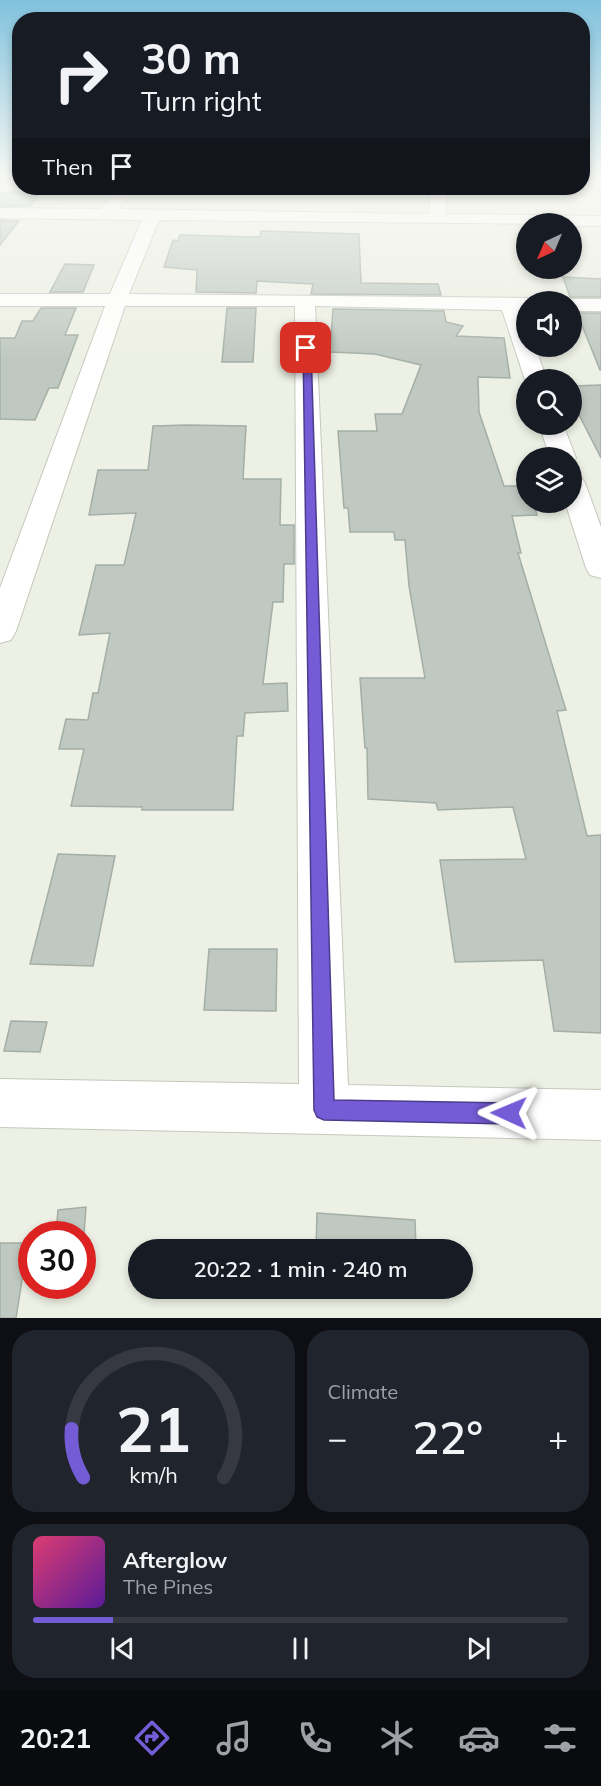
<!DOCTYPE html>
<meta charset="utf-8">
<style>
body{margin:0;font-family:Mulish,sans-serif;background:#20242c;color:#f1f3f6;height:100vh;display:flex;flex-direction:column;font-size:22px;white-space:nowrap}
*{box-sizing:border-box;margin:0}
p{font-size:20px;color:#9ea1a6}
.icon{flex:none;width:33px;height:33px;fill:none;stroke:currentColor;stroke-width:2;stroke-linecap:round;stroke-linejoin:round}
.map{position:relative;height:1318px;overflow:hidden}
.drawer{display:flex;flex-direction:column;gap:12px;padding:12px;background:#0d0f14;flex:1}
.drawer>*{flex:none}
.hud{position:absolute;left:12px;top:12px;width:578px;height:183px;border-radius:24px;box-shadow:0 3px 9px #0003;background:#171b24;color:#f1f3f6;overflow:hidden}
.needle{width:39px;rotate:224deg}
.controls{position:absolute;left:516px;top:213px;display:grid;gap:12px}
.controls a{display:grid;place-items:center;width:66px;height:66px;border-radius:50%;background:#171b24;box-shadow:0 3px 9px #0003;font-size:30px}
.speed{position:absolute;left:18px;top:1221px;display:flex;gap:12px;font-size:30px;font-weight:700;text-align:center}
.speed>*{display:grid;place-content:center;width:78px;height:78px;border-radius:50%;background:#171b24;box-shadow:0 3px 9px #0003;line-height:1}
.speed .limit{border:9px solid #d22;background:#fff;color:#111}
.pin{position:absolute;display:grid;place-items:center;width:51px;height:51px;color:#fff;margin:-26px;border-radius:12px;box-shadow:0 3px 9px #0006}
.me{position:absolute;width:66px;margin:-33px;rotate:271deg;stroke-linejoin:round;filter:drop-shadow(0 0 4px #0008)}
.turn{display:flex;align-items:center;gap:21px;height:126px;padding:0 30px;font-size:27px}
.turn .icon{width:78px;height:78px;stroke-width:2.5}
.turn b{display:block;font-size:42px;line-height:51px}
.then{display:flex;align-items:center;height:57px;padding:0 30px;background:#0003;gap:12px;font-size:22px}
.big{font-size:45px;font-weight:600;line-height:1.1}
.drawer .widget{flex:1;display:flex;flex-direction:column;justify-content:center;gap:9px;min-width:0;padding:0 21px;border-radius:24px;background:#20242c}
.drawer .dial{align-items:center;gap:0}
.dial svg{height:156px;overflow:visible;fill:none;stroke:#363941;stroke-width:7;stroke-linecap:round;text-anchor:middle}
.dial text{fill:#f1f3f6;stroke:none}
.song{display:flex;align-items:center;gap:18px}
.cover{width:72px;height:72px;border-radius:9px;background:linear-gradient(135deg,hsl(340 70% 55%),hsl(270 70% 35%))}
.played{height:6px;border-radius:3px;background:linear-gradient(90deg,#755cd7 15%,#363941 15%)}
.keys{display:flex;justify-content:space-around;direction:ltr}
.heat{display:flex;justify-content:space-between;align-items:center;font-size:33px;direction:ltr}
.drawer .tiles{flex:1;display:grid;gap:12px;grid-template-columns:1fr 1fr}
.widget:last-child{grid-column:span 2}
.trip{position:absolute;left:128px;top:1239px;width:345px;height:60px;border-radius:30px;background:#171b24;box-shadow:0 3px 9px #0003;font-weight:600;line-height:60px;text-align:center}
.menu{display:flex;height:96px;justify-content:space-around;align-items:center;background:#090b0e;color:#9ea1a6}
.menu .icon{width:42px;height:42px}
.menu .on{color:#755cd7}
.menu b{font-size:27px;color:#f1f3f6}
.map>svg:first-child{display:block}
.building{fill:#bfc9c1;stroke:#a4aea6;stroke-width:1.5}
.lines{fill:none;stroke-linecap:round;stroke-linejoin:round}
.minor-casing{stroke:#c5c8bc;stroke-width:2}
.minor{fill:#fff;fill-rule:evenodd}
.route{fill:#755cd7;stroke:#4c3c8c;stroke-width:1.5}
</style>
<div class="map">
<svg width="601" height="1318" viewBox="0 0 601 1318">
<rect width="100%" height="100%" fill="#edf0e4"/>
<!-- building -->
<g class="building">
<polygon points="0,192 41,192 30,206 0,206"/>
<polygon points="0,220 19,221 0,245"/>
<polygon points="261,231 359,234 361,283 438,284 441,295 311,294 313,284 257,281 256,293 196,292 197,270 164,267 173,240 178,241 180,235 260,237"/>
<polygon points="65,264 94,265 83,292 50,292"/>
<polygon points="563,277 601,279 601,297 570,297"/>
<polygon points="41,308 76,308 65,335 78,335 58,388 49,388 35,420 0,419 0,338 15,338 22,321 33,321"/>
<polygon points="227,308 256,308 253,362 222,362"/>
<polygon points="333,309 444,311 446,322 463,326 456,336 504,338 510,378 478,377 479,412 504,486 526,486 526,502 533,502 537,515 512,516 521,553 518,553 566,710 557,711 587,836 601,835 601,1033 554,1031 543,960 455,962 440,860 526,859 513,807 438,810 436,803 368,799 367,748 365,748 360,678 425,678 409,586 405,540 395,540 394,532 350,532 348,508 344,508 338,431 377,431 375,414 402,414 421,365 375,354 330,352"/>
<polygon points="577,313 601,313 601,370 600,370"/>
<polygon points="601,385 601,458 572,401 572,386"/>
<polygon points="188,425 246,426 243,479 281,479 280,525 294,525 294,564 284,564 283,602 273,602 263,684 287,683 288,711 245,713 243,736 237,736 233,810 142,810 142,807 71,806 84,749 59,749 66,719 88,720 93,693 98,693 110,633 79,635 96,565 124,565 136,513 89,515 98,470 148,470 153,426"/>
<polygon points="58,854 115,856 93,966 30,964"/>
<polygon points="209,949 277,949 276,1011 204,1010"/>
<polygon points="11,1021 47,1022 40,1052 4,1051"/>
<polygon points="86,1207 84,1234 56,1234 58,1210"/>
<polygon points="317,1213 415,1220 416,1250 316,1250"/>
<polygon points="0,1243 28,1243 16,1318 0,1318"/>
</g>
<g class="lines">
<defs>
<g id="minor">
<polygon points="119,188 135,188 118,209 429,214 430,188 446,188 446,214 601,216 601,226 572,226 572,224 159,220 129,294 526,298 534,302 526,302 526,310 522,310 526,322 526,346 535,346 547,380 526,380 526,383 502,310 315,306 348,1085 601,1090 601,1140 0,1127 0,1079 299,1084 295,306 125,306 16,631 11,640 0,643 0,588 105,306 0,306 0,294 110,294 142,220 0,218 0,208 101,209"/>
<polygon points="572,299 601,299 601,311 572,311 572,302 564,302"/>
<polygon points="539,424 563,424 576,458 572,464 572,458 550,458"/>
<polygon points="572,475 581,477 585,483 601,527 601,578 590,575 586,568 565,502 572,502"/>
</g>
</defs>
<!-- minor casing -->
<use href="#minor" class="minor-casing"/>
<!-- minor -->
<use href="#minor" class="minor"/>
</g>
<!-- sky -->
<linearGradient id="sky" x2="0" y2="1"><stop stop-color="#81c2de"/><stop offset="0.49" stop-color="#f7f8f3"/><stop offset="1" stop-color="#f7f8f3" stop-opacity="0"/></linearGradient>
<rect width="601" height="362" fill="url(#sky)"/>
<!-- route -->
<polygon class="route" points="303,346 311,348 334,1100 509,1103 516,1106 519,1113 516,1121 509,1124 324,1120 317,1117 314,1110"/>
</svg>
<div class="controls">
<a><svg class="needle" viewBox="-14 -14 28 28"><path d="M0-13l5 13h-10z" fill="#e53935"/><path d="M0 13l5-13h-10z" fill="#9ea1a6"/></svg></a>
<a><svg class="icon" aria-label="sound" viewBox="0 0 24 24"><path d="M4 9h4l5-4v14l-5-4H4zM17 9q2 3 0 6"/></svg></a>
<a><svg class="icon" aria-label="search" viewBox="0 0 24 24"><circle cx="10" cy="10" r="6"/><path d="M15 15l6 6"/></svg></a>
<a><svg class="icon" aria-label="layers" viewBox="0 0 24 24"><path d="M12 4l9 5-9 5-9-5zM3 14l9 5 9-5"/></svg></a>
</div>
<div class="speed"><div class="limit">30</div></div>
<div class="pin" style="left:306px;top:348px;background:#d93025"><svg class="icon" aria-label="arrive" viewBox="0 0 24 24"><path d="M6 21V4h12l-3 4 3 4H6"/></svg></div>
<svg class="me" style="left:509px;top:1113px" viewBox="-20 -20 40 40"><path d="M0-17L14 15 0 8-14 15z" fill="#755cd7" stroke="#fff" stroke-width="4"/></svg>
<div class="trip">20:22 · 1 min · 240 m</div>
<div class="hud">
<div class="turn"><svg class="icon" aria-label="right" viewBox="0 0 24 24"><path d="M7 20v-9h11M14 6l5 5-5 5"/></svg><div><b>30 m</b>Turn right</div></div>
<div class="then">Then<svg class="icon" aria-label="arrive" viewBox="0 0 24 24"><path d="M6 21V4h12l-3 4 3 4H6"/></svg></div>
</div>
</div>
<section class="drawer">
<div class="tiles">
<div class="widget dial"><svg viewBox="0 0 100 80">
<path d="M14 69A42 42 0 1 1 86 69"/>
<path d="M14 69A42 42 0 0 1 8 44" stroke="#755cd7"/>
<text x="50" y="56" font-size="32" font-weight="700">21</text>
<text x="50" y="72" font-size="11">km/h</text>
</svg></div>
<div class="widget"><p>Climate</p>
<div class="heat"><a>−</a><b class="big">22°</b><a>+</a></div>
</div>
<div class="widget">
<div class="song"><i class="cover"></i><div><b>Afterglow</b><p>The Pines</p></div></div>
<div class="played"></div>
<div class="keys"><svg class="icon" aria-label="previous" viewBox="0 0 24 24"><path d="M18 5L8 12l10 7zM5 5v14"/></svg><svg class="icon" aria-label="pause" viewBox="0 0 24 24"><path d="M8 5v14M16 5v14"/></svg><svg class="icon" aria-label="next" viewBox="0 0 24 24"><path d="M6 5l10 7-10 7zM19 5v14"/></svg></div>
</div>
</div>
</section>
<nav class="menu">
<b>20:21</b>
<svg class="icon on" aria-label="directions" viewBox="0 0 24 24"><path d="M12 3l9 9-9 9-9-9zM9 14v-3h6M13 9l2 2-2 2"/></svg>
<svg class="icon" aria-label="music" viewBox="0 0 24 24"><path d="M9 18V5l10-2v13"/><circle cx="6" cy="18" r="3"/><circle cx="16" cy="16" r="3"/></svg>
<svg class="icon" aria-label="phone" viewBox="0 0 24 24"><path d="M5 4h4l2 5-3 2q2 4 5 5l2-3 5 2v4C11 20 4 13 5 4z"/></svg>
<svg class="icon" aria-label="climate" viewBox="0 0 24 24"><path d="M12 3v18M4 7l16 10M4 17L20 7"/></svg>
<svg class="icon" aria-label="car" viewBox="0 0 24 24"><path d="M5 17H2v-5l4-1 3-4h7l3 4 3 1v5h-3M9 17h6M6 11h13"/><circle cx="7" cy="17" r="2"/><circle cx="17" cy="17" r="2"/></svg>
<svg class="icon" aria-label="filters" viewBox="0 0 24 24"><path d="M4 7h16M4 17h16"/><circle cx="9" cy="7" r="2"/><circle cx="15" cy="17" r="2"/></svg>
</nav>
